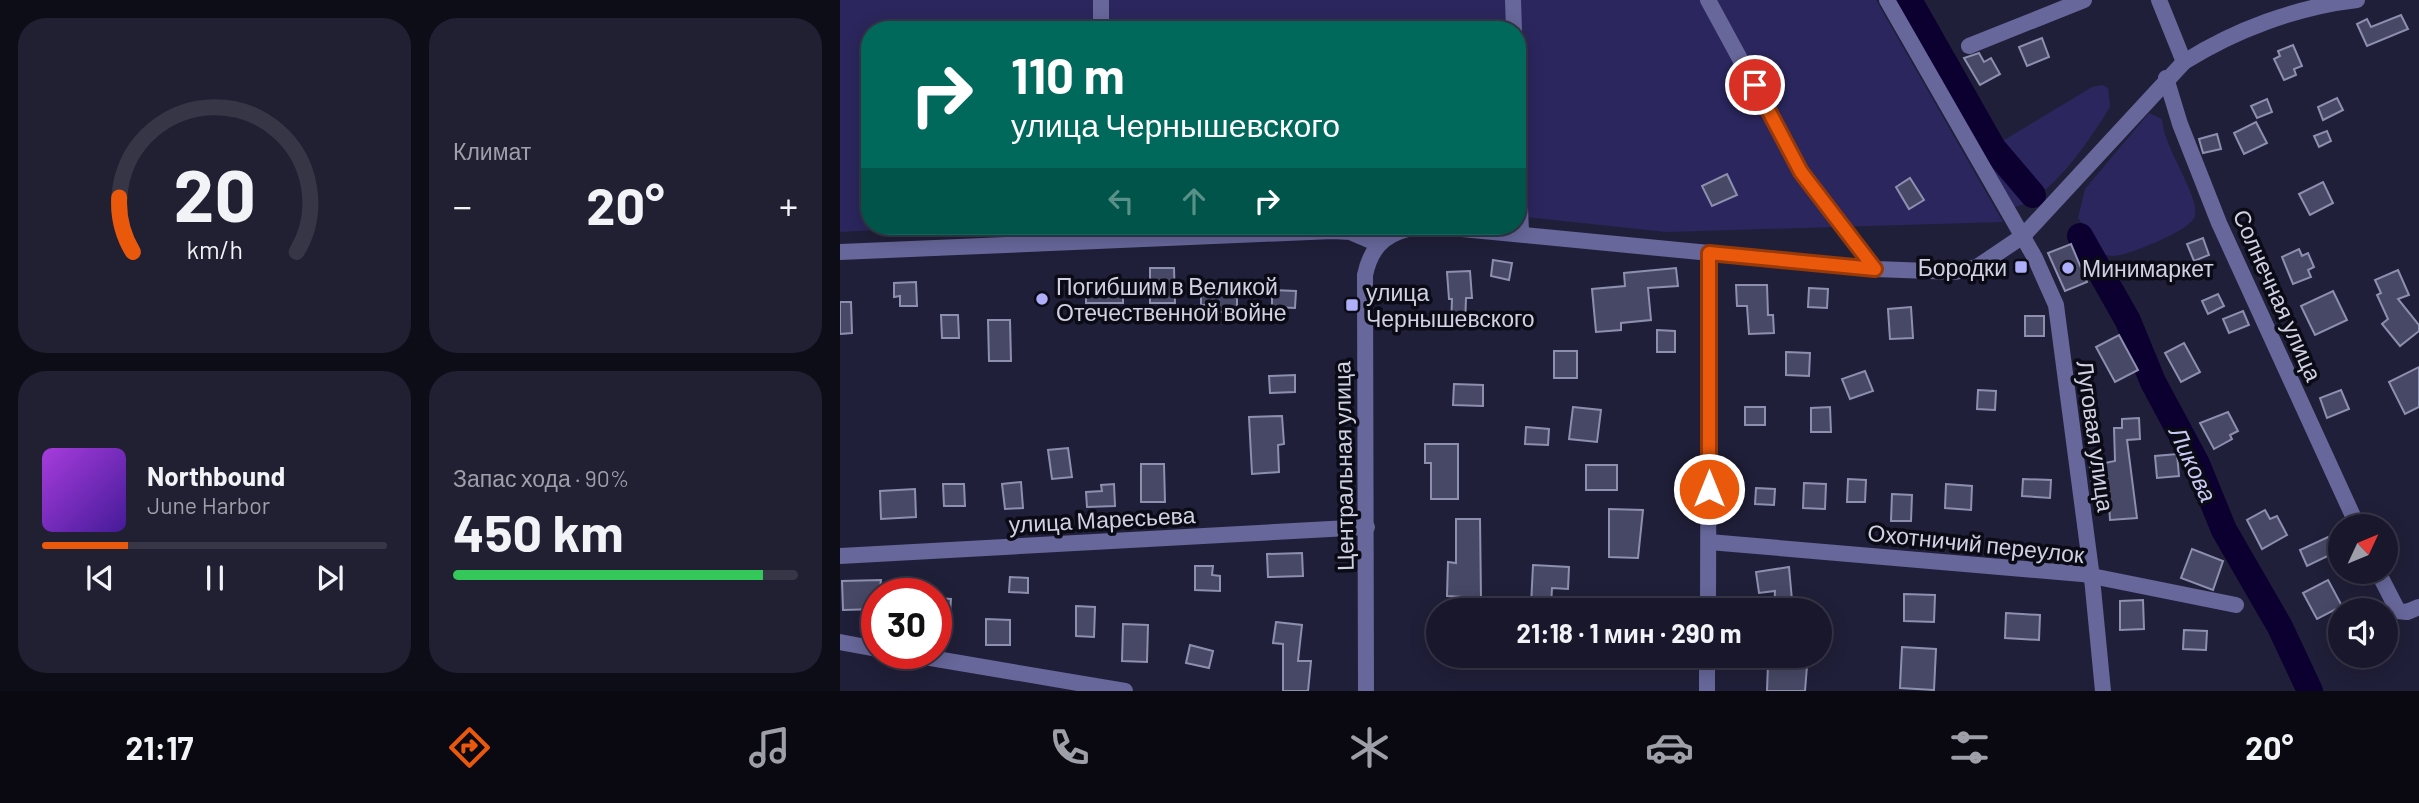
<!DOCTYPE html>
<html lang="ru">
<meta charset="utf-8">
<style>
body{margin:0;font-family:Barlow,sans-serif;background:#212033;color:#f1f3f6;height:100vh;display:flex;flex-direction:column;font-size:26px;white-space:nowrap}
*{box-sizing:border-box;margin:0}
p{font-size:23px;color:#9f9fa9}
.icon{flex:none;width:38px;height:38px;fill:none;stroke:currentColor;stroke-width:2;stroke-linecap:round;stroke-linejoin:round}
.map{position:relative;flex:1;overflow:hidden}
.sheet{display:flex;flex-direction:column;gap:18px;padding:18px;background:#0d0d18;width:840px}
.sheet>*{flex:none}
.hud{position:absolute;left:21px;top:21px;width:665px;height:214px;border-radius:28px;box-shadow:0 4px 18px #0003,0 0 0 2px #363647;background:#00695c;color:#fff;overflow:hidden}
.needle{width:46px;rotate:46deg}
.tools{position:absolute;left:1488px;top:514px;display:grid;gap:14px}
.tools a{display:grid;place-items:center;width:70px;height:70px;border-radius:50%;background:#18172b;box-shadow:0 4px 18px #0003,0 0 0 2px #363647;font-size:35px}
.speed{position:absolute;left:21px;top:578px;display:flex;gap:14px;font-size:35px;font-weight:700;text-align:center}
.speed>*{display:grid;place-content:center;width:91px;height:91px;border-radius:50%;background:#18172b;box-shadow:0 4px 18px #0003,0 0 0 2px #363647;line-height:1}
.speed .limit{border:10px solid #d22;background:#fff;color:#111}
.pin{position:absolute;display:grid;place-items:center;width:60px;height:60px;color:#fff;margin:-30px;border:4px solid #fff;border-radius:50%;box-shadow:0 2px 7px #0007}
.me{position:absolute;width:77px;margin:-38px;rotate:0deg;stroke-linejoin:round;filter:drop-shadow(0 0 5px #0008)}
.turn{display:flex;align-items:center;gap:24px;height:147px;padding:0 35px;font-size:32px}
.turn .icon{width:91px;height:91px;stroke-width:2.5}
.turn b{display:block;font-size:49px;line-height:60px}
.lanes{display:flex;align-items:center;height:66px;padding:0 35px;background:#0003;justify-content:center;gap:35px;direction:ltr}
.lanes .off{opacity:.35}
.big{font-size:52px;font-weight:700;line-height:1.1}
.sheet .widget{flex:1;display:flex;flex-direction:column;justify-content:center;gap:10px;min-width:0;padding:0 24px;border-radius:28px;background:#212033}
.sheet .dial{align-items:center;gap:0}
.dial svg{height:182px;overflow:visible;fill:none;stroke:#363647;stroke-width:7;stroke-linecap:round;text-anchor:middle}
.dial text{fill:#f1f3f6;stroke:none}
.song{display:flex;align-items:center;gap:21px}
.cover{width:84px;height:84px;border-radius:10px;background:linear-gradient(135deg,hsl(280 70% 55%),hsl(260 70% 35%))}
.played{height:7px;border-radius:4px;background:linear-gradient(90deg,#ea580c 25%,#363647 25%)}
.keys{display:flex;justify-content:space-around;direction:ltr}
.heat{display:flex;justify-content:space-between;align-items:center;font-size:38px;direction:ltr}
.charge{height:10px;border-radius:5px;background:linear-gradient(90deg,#34c759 90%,#363647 0)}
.sheet .tiles{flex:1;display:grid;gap:18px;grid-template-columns:repeat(2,1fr)}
.trip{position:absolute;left:586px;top:598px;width:406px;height:70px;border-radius:35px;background:#18172b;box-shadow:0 4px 18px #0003,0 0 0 2px #363647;font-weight:700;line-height:70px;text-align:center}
.menu{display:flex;height:112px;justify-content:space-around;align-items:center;background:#0a0911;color:#9f9fa9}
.menu .icon{width:49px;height:49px}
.menu .selected{color:#ea580c}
.menu b{font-size:32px;color:#f1f3f6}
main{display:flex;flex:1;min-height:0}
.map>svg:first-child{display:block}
.green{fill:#2b265d}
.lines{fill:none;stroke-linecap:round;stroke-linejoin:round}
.river{stroke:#0b0030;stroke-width:26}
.building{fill:#474865;stroke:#8d8faf;stroke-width:2}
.minor{stroke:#67679b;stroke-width:16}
.route-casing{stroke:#983908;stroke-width:18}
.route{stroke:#ea580c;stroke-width:12}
.poi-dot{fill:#aeaefb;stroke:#0b0b16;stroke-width:2.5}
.labels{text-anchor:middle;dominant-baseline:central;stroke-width:7;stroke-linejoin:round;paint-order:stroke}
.poi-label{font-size:23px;fill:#d0d1e3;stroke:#0b0b16;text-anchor:start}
.street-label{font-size:23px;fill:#d0d1e3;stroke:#0b0b16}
.water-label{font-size:24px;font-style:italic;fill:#c7c9f3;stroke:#0b0b16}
</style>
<main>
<section class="sheet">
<div class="tiles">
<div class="widget dial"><svg viewBox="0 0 100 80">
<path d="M14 69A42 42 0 1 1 86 69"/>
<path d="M14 69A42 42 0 0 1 8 45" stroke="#ea580c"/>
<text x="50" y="56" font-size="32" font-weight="700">20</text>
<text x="50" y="72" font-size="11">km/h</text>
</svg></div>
<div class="widget"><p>Климат</p>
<div class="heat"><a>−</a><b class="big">20°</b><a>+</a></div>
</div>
<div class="widget">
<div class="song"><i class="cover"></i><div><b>Northbound</b><p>June Harbor</p></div></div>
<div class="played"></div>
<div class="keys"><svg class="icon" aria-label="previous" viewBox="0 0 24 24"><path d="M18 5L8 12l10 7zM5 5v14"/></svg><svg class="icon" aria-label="pause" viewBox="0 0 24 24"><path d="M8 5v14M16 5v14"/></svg><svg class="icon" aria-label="next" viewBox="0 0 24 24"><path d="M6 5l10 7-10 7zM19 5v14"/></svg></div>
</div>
<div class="widget"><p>Запас хода · 90%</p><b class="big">450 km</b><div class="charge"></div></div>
</div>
</section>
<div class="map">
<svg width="1579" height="691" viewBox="0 0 1579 691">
<rect width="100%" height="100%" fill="#201f39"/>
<!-- green -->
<g class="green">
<polygon points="0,0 1036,0 1163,222 826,232 677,216 677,30 30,30 30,226 116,226 0,232"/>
<path d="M 1120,81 L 1161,142 L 1252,87 L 1262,85 L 1268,88 L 1270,107 C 1250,139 1210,202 1170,208 L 1116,103 L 1114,90 Z"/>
<path d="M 1309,113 L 1322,119 C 1323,147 1360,196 1355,216 C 1352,230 1289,255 1274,256 C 1263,256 1258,252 1250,246 L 1247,230 L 1238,218 L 1245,189 Z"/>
</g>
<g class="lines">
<!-- river -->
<g class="river">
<polyline points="1069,0 1153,148 1193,195"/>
<polyline points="1240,236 1288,321 1313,382 1357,464 1384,530 1440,627 1470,691"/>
</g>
</g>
<!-- building -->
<g class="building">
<polygon points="1561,15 1568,29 1527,46 1517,24 1527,19 1531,27"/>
<polygon points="1202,38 1209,57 1187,66 1179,47"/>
<polygon points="1453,45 1462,66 1454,69 1456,75 1444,80 1434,59 1440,56 1438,51"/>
<polygon points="1139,53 1144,62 1151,58 1160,74 1140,85 1124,58"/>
<polygon points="1497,98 1503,110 1483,120 1478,107"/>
<polygon points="1427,99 1432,112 1417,118 1411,106"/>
<polygon points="1416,122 1427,143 1404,154 1394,133"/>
<polygon points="1487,131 1491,141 1479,147 1474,136"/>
<polygon points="1377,134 1381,149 1363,153 1359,139"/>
<polygon points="887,174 897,195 872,206 862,186"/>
<polygon points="1070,178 1084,200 1069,209 1056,187"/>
<polygon points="1483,182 1493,203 1470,215 1459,194"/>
<polygon points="1363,238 1369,255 1354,261 1347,244"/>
<polygon points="1231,244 1247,282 1225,291 1208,253"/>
<polygon points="1459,249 1462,256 1468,253 1474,267 1468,270 1471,277 1453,284 1442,257"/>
<polygon points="653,260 672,263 669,280 651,276"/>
<polygon points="310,268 334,268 335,303 310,303"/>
<polygon points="836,268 838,286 808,288 811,320 781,323 781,330 756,332 752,289 785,286 784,273"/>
<polygon points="1558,270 1569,295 1558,299 1579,325 1579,331 1560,346 1542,324 1548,319 1537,295 1541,293 1535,280"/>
<polygon points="630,271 632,298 626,298 625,327 611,327 612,299 609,299 607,272"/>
<rect x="246" y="281" width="37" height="22"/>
<polygon points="76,282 77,306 60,306 60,296 54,297 54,283"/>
<polygon points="361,282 397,282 397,312 372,312 372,305 361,305"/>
<polygon points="896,285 927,285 928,315 933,315 934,333 909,334 907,306 897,306"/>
<polygon points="969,288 988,289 987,308 968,307"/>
<polygon points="432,290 456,291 455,308 432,307"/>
<polygon points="1493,291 1507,320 1475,335 1461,306"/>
<polygon points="1378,294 1384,306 1368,314 1362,301"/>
<polygon points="0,302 11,302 12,333 0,334"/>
<polygon points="1071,307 1073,338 1050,339 1048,309"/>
<polygon points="1403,311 1409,325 1389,333 1383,319"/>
<polygon points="101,315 118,315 119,338 102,338"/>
<rect x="1185" y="316" width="19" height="20"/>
<polygon points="148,320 170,320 171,361 149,361"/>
<polygon points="817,330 835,331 835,352 817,352"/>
<polygon points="1279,335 1298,370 1275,382 1256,347"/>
<polygon points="1344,343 1360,372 1341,382 1325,353"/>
<rect x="714" y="351" width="23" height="27"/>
<polygon points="946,352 970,353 969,376 946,375"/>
<polygon points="1579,367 1579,407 1565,414 1549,382"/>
<polygon points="1025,371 1033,391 1010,399 1002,379"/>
<polygon points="455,375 455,392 430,393 429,376"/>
<polygon points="614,384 643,385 643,406 613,405"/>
<polygon points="1138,390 1156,391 1155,410 1137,409"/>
<polygon points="1501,390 1509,409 1487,418 1480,398"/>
<polygon points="733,407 761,410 757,442 729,439"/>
<rect x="905" y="407" width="20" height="18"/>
<polygon points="990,407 991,432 971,432 971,408"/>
<polygon points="1388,412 1398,431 1390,435 1392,439 1374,449 1360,423"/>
<polygon points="442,416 444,444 438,445 439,472 412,474 409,417"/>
<polygon points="1299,418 1300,439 1287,440 1297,518 1270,520 1268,486 1252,487 1250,466 1275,461 1274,428 1282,428 1282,419"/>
<polygon points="686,427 709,429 708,445 685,444"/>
<polygon points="585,444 618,444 618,499 591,499 591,463 585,463"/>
<polygon points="228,448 232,477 212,479 208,450"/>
<polygon points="1337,454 1339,476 1317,478 1315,456"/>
<polygon points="301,464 324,464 325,502 301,502"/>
<rect x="746" y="465" width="31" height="25"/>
<polygon points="1008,479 1026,480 1025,502 1007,502"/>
<polygon points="1183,479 1211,480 1210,498 1182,496"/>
<polygon points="181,482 183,508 165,509 162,484"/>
<polygon points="964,483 986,484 985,509 963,508"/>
<polygon points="103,484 124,484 125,506 104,506"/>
<polygon points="274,484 275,506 247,507 246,492 262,491 261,485"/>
<polygon points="1106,484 1132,486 1131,510 1105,508"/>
<polygon points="916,488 935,489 934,505 915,504"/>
<polygon points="75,489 76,517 41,519 40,491"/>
<polygon points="1052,494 1072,495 1071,521 1051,521"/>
<polygon points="769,509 803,510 798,558 769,557"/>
<polygon points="1425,510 1430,519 1437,516 1447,535 1422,549 1407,520"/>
<polygon points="616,519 640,519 641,598 607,596 608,562 616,563"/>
<polygon points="1488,537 1496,552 1467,566 1460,550"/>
<polygon points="1352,549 1383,561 1373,590 1341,578"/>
<polygon points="462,553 463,576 428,577 427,554"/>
<polygon points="693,565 729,567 728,589 712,588 711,606 691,605"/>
<polygon points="355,566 373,566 372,575 380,576 380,591 355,590"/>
<polygon points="949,567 953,611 934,611 935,591 919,593 916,572"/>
<polygon points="170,577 188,578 188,593 169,592"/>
<polygon points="41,580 37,609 3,610 2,581"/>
<polygon points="1488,580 1502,606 1477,619 1463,593"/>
<polygon points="1064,594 1095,595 1094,622 1064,621"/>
<polygon points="96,598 111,599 109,627 96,626"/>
<polygon points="817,599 841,600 841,611 816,611"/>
<polygon points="1303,600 1304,629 1280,630 1280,601"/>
<polygon points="236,606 255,607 254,637 236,636"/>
<polygon points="1166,613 1200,615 1199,640 1165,638"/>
<polygon points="146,619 170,620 170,645 146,645"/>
<polygon points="436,622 462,625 458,661 471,661 468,691 443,691 443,644 433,643"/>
<polygon points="283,624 308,625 307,662 282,661"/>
<polygon points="1344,630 1367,631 1366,650 1343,649"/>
<polygon points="350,645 373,651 369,668 346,663"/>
<polygon points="1062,647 1096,649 1094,690 1060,688"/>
<polygon points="928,664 967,666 965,691 927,691"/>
</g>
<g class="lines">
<!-- minor -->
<g class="minor">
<polyline points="261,0 261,30"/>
<polyline points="673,0 674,30"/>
<polyline points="868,0 961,171 1035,269"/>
<polyline points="1047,0 1195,258 1216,305 1252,578 1263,691"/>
<polyline points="1319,0 1344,62"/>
<polyline points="1129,46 1244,0"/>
<polyline points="1326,78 1340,124 1379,223 1518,527"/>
<polyline points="677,135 681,232"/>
<path d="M 591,226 L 1035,269 L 1115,272 L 1137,267 L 1183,236 L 1344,62 C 1395,30 1456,7 1517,0"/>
<polyline points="0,252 493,231 510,232 538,244"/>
<polyline points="869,542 1242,574 1396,605"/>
<polyline points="0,556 527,527"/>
<polyline points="1538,572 1558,611 1567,612 1579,607"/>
<polyline points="868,611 869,253"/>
<polyline points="0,642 37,649"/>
<polyline points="61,653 285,691"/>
<path d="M 526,691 L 525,275 C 532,242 550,231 581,226"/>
<polyline points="867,691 867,656"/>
</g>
</g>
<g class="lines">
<defs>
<polyline id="route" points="869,489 869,253 1035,269 961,172 915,85"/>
</defs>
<!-- route casing -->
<use href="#route" class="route-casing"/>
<!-- route -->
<use href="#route" class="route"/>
</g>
<!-- markers -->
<g class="poi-dot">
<rect x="1174" y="260" width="14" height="14" rx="3.5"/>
<circle cx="1228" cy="268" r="7"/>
<circle cx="202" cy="299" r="7"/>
<rect x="505" y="298" width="14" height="14" rx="3.5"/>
</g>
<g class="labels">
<!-- poi labels -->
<g class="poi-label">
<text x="1167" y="267" text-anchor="end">Бородки</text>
<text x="1242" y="268">Минимаркет</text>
<text x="216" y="286">Погибшим в Великой<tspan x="216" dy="26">Отечественной войне</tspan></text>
<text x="526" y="292">улица<tspan x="526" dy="26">Чернышевского</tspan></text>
</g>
<!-- street labels -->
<g class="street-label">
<text transform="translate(1438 295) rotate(66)">Солнечная улица</text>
<text transform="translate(1256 436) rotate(82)">Луговая улица</text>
<text transform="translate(503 466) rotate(-91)">Центральная улица</text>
<text transform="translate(262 519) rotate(-3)">улица Маресьева</text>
<text transform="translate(1136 543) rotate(6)">Охотничий переулок</text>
</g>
<!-- water labels -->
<g class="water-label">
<text transform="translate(1354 464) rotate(65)">Ликова</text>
</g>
</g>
</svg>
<div class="tools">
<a><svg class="needle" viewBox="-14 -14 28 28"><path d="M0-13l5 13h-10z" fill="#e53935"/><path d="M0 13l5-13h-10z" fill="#9f9fa9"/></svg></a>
<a><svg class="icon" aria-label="sound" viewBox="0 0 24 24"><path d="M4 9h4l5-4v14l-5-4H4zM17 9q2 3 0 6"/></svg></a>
</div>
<div class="speed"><div class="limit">30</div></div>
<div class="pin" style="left:915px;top:85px;background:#d93025"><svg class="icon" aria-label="arrive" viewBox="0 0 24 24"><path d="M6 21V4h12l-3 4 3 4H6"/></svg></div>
<svg class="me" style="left:869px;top:489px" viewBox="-20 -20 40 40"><circle r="17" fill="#ea580c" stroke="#fff" stroke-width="3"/><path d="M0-11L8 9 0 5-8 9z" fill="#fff"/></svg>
<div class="trip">21:18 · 1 мин · 290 m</div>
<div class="hud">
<div class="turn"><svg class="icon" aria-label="right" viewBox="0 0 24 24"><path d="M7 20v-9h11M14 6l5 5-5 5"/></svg><div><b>110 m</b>улица Чернышевского</div></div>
<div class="lanes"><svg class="icon off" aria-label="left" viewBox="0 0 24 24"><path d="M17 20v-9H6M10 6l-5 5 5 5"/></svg><svg class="icon off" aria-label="ahead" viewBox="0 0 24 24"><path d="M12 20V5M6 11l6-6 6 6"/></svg><svg class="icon" aria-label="right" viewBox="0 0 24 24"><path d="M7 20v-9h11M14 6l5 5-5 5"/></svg></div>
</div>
</div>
</main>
<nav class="menu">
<b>21:17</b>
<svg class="icon selected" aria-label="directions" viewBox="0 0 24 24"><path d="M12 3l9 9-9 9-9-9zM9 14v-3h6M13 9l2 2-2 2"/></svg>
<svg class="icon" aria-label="music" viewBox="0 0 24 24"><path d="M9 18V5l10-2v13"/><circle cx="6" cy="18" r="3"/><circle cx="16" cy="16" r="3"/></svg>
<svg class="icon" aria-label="phone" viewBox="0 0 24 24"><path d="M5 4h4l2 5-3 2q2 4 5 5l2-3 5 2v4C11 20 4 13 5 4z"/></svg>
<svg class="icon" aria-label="climate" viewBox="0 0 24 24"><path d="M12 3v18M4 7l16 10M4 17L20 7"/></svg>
<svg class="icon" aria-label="car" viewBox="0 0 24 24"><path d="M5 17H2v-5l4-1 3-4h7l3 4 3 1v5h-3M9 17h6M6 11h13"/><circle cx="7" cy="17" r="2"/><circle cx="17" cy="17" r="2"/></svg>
<svg class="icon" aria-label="filters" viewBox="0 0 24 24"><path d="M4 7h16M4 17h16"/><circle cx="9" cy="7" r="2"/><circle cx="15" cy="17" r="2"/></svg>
<b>20°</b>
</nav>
